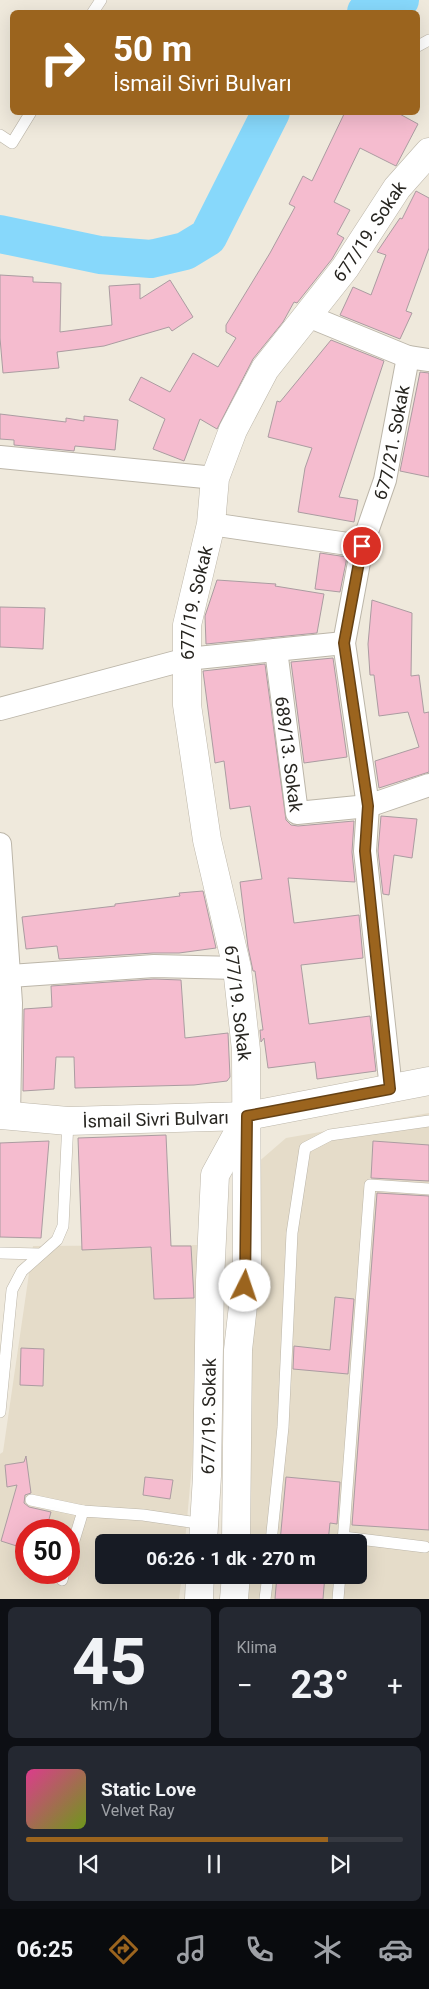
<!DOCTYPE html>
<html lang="tr">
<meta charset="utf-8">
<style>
body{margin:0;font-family:Roboto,sans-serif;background:#242831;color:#f1f3f6;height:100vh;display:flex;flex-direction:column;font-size:19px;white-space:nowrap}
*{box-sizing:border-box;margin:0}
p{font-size:16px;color:#9ea1a6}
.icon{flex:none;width:28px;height:28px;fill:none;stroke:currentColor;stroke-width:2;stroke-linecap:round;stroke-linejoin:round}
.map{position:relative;height:1599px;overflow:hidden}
.panel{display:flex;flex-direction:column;gap:8px;padding:8px;background:#0d0f14;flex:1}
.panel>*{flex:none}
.guide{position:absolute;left:10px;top:10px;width:410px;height:105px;border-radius:8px;box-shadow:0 5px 20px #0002;background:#9b641e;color:#fff;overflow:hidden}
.speed{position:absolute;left:15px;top:1519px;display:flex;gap:10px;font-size:25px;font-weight:700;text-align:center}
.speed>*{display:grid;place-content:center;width:65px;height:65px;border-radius:50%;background:#171b24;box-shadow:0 5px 20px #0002;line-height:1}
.speed .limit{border:8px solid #d22;background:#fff;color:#111}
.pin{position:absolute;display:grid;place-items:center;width:42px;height:42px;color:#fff;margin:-21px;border:2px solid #fff;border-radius:50%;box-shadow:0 1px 5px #0007}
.me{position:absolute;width:55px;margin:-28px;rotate:4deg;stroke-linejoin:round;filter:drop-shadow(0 0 4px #0008)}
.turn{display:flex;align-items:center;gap:18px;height:105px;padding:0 20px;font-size:22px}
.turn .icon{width:65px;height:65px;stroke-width:2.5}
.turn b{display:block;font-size:35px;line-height:42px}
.big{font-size:38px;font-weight:700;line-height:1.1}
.panel .widget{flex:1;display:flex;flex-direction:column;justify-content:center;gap:8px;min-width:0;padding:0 18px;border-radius:8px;background:#242831}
.panel .dial{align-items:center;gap:0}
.dial b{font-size:65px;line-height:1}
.song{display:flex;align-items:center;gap:15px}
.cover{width:60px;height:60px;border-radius:8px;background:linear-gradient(135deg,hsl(330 70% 55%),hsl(80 70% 35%))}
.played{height:5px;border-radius:2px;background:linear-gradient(90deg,#9b641e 80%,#363941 80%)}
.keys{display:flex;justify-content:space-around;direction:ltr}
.heat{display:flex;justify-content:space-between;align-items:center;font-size:28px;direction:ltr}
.panel .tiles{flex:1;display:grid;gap:8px;grid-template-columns:1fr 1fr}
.widget:last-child{grid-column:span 2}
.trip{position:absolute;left:95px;top:1534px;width:272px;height:50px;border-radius:8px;background:#171b24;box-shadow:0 5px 20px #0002;font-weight:700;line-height:50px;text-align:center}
.menu{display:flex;height:80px;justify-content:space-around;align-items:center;background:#090b0e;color:#9ea1a6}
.menu .icon{width:35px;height:35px}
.menu .selected{color:#9b641e}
.menu b{font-size:22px;color:#f1f3f6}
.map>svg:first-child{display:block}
.built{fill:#e5dcc9;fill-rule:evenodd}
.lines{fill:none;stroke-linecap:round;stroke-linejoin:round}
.river{stroke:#87d8fb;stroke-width:38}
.building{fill:#f5bccf;stroke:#ab9ca1}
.lane-casing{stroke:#bcb6a9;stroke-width:12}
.street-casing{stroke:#bcb6a9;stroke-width:24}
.secondary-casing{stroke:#bcb6a9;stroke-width:29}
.lane{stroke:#fff;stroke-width:11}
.street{stroke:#fff;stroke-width:22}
.secondary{stroke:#fff;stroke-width:28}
.route-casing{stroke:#654114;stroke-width:12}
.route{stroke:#9b641e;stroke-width:9}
.labels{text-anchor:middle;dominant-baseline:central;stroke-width:4;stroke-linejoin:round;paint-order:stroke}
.street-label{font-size:18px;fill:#272520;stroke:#fff}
</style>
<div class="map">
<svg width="429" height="1599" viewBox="0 0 429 1599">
<rect width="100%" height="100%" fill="#efe9dc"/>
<!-- built -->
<g class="built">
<polygon points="429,1113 429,1599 238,1599 239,1575 359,1575 359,1542 240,1542 256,1164 286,1138"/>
<path d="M 202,1245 L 200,1375 L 185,1542 L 104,1542 L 104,1575 L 182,1575 L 179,1599 L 0,1599 L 0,1454 L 3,1452 L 33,1246 ZM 26,1530 L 69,1530 L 69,1572 L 26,1572 Z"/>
</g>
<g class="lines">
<!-- river -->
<g class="river">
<polyline points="366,12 400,0"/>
<polyline points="0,234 100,255 151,259 185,251 208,237 271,112"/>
</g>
</g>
<!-- building -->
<g class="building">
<polygon points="345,112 396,112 418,124 396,166 360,148 334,202 350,210 337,234 344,238 332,259 297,303 294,302 283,322 253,359 217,429 200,419 184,461 153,449 165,419 129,400 141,377 170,392 193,353 218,367 236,338 226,332 226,325 270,253 295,207 289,204 303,176 312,181"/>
<polygon points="416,191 429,198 429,248 406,311 412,313 400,339 340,315 353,287 371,295 386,255 377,252 400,218 402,219"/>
<polygon points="0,275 33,277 33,282 61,283 60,332 112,325 109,286 140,284 140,299 170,280 193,317 172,331 169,327 104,346 57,352 59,368 3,373 0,338"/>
<polygon points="331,340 384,361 339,497 358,500 354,522 298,512 305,468 312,448 268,437 277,401 280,402"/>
<polygon points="420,372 429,373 429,477 400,471"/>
<polygon points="0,414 66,422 66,418 84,421 84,416 118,420 115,450 75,446 74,451 14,445 14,440 0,439"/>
<polygon points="320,553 347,557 340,592 315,589"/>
<polygon points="217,580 276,584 275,586 324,594 317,633 206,644 205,616"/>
<polygon points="372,600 412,613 411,676 419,675 424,713 429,712 429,772 379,788 375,761 419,747 408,712 379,716 374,675 370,675 368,644"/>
<polygon points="0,607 45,608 43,649 0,647"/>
<polygon points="333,658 347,757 304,763 291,662"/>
<polygon points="265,664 286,820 291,825 298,826 354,821 352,852 355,882 288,878 294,923 359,915 363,958 301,965 309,1024 370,1016 376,1071 317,1079 315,1062 268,1068 264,1038 261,1042 260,1030 263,1030 255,971 253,971 248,947 240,882 262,879 250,806 230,809 224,761 215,763 203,671"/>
<polygon points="381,816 417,819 412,858 394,855 389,895 383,894 378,851"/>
<polygon points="203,891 216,948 179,953 153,953 59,959 57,946 26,949 22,917 115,906 115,904 180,896 179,893"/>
<polygon points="154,979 181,980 185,1038 228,1033 230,1077 227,1081 194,1085 75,1088 74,1057 56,1057 54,1089 23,1091 24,1009 52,1007 51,986"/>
<polygon points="166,1135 171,1246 191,1246 194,1298 154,1299 151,1247 82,1250 78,1138"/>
<polygon points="49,1141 41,1238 0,1237 0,1143"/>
<polygon points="373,1141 429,1145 429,1181 371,1178"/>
<polygon points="377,1193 429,1196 429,1530 352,1525"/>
<polygon points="335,1297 354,1299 348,1374 293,1369 294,1346 330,1350"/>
<polygon points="21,1348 44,1349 43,1386 20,1385"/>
<polygon points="26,1456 31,1493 25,1495 24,1503 29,1507 51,1512 46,1530 26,1530 26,1549 1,1541 17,1485 7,1487 5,1465 24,1462"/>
<polygon points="145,1477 173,1480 170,1499 143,1495"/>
<polygon points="286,1477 340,1482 337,1524 330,1523 328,1542 280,1542"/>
<polygon points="277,1575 325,1575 323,1599 275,1599"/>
</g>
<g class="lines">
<defs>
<g id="lane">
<polyline points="93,12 101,0"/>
<polyline points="418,46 429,40"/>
<polyline points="0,135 12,143 31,112"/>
<polyline points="0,1253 39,1254"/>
<polyline points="0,1412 12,1290 22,1271 57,1240 63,1226 68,1121"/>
<polyline points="31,1500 83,1511"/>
<polyline points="343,1537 425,1547"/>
<polyline points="271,1542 283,1427 292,1233 305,1148 330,1135 429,1121"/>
<polyline points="343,1542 370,1185 429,1189"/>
<polyline points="69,1557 83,1511 143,1515 204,1524"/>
<polyline points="62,1580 64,1572"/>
<polyline points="265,1599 268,1575"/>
<polyline points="338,1599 340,1575"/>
</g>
<g id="street">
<polyline points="308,316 408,357 429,360"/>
<polyline points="0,457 215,478"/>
<polyline points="211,524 362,546"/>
<path id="s1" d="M 276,650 L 297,813 L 368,806 L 429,785"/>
<polyline points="0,709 187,659 344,643"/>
<polyline points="0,844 11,1003 9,1117"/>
<polyline points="10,976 154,966 237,968"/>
<path id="s2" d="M 391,1089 L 365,851 L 368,806 L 344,643 L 362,546 L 385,480 L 408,357"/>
</g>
<g id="secondary">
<path id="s3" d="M 0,1115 L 68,1121 L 247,1116 L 429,1081"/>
<path id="s4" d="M 203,1542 L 207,1476 L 210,1281 L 215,1175 L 245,1120"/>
<path id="s5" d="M 236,1542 L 238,1350 L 247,1270 L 246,1050 L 237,968 L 207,840 L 187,705 L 187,625 L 211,524 L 215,478 L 233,430 L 265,369 L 345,268 L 397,188 L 429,152"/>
<polyline points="199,1599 200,1575"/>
<polyline points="234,1599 236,1575"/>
</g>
</defs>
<!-- lane casing -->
<use href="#lane" class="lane-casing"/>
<!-- street casing -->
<use href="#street" class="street-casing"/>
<!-- secondary casing -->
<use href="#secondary" class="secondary-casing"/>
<!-- lane -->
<use href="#lane" class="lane"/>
<!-- street -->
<use href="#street" class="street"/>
<!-- secondary -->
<use href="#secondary" class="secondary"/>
</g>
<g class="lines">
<defs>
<polyline id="route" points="245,1286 247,1116 390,1089 365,851 368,806 344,643 362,546"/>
</defs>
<!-- route casing -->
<use href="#route" class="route-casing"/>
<!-- route -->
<use href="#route" class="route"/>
</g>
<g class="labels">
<!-- street labels -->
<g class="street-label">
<text stroke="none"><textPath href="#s5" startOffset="1366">677/19. Sokak</textPath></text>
<text stroke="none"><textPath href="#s2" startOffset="656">677/21. Sokak</textPath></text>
<text stroke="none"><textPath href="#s5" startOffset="946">677/19. Sokak</textPath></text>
<text stroke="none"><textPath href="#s1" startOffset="105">689/13. Sokak</textPath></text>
<text transform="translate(238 1003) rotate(83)">677/19. Sokak</text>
<text stroke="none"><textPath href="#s3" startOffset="156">İsmail Sivri Bulvarı</textPath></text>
<text stroke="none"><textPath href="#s4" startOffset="126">677/19. Sokak</textPath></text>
</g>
</g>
</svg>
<div class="speed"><div class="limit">50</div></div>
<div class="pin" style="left:362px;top:546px;background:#d93025"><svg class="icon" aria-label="arrive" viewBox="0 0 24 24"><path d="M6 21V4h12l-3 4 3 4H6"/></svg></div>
<svg class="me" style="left:245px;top:1286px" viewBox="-20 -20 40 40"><circle r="19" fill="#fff"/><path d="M0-13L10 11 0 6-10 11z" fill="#9b641e"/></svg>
<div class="trip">06:26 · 1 dk · 270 m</div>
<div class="guide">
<div class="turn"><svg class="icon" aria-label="right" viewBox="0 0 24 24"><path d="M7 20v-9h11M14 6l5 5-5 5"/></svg><div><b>50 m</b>İsmail Sivri Bulvarı</div></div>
</div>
</div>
<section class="panel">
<div class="tiles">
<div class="widget dial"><b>45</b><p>km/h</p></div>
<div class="widget"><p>Klima</p>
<div class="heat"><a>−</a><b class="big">23°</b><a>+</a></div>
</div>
<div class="widget">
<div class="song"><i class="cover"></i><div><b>Static Love</b><p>Velvet Ray</p></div></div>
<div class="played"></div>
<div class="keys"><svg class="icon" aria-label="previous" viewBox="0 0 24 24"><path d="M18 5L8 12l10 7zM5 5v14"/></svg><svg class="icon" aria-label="pause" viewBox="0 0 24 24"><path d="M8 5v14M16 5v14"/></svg><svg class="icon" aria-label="next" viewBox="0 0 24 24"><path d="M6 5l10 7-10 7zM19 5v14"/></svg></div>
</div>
</div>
</section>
<nav class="menu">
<b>06:25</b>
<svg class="icon selected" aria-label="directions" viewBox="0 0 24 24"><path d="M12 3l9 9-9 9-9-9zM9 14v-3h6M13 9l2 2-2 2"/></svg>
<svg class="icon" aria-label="music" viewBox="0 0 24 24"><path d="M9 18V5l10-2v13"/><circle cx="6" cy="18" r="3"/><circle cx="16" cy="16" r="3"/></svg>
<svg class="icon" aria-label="phone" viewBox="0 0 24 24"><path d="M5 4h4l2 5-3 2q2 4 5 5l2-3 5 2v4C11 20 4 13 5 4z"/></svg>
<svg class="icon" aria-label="climate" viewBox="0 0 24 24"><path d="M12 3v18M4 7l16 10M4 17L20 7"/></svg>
<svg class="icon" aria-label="car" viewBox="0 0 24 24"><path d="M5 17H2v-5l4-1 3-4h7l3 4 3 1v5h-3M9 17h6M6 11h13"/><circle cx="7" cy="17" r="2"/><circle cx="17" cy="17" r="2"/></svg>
</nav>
